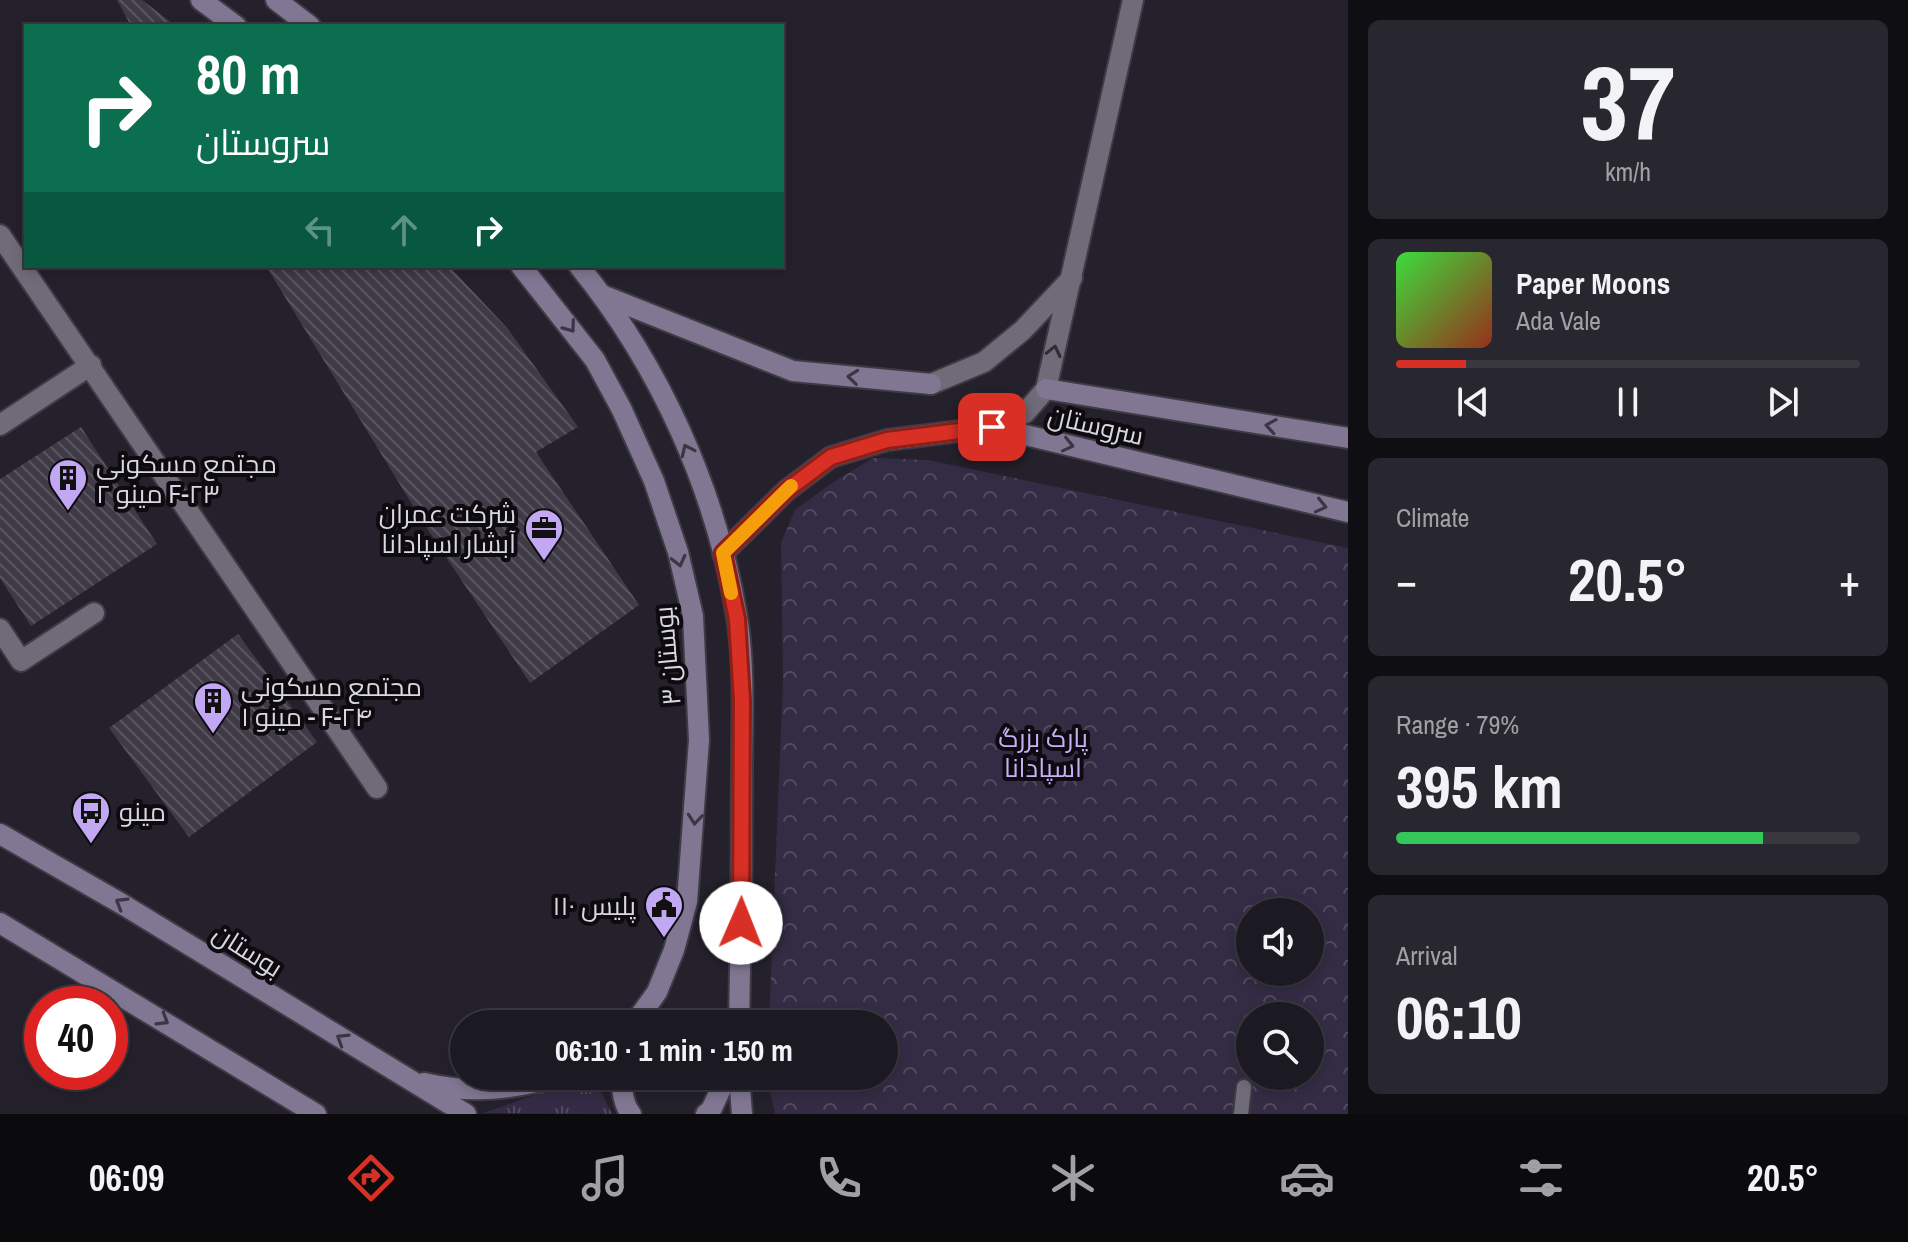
<!DOCTYPE html>
<meta charset="utf-8">
<style>
body{margin:0;font-family:"Archivo Narrow",Cairo,sans-serif;background:#28262e;color:#f1f3f6;height:100vh;display:flex;flex-direction:column;font-size:30px;white-space:nowrap}
*{box-sizing:border-box;margin:0}
p{font-size:26px;color:#a0a0a5}
.icon{flex:none;width:44px;height:44px;fill:none;stroke:currentColor;stroke-width:2;stroke-linecap:round;stroke-linejoin:round}
.map{position:relative;flex:1;overflow:hidden}
.drawer{display:flex;flex-direction:column;gap:20px;padding:20px;background:#0f0e12;width:560px}
.drawer>*{flex:none}
.guide{position:absolute;left:24px;top:24px;width:760px;height:244px;border-radius:0px;box-shadow:0 4px 12px #0003,0 0 0 2px #39383f;background:#0b6e4f;color:#fff;overflow:hidden}
.tools{position:absolute;left:1236px;top:898px;display:grid;gap:16px}
.tools a{display:grid;place-items:center;width:88px;height:88px;border-radius:50%;background:#1b1921;box-shadow:0 4px 12px #0003,0 0 0 2px #39383f;font-size:40px}
.speed{position:absolute;left:24px;top:986px;display:flex;gap:16px;font-size:40px;font-weight:700;text-align:center}
.speed>*{display:grid;place-content:center;width:104px;height:104px;border-radius:50%;background:#1b1921;box-shadow:0 4px 12px #0003,0 0 0 2px #39383f;line-height:1}
.speed .limit{border:12px solid #d22;background:#fff;color:#111}
.pin{position:absolute;display:grid;place-items:center;width:68px;height:68px;color:#fff;margin:-34px;border-radius:16px;box-shadow:0 4px 12px #0006}
.me{position:absolute;width:88px;margin:-44px;rotate:1deg;stroke-linejoin:round;filter:drop-shadow(0 0 6px #0008)}
.turn{display:flex;align-items:center;gap:28px;height:168px;padding:0 40px;font-size:36px}
.turn .icon{width:104px;height:104px;stroke-width:2.5}
.turn b{display:block;font-size:56px;line-height:68px}
.lanes{display:flex;align-items:center;height:76px;padding:0 40px;background:#0003;justify-content:center;gap:40px;direction:ltr}
.lanes .off{opacity:.35}
.big{font-size:60px;font-weight:700;line-height:1.1}
.drawer .widget{flex:1;display:flex;flex-direction:column;justify-content:center;gap:12px;min-width:0;padding:0 28px;border-radius:12px;background:#28262e}
.drawer .dial{align-items:center;gap:0}
.dial b{font-size:104px;line-height:1}
.song{display:flex;align-items:center;gap:24px}
.cover{width:96px;height:96px;border-radius:12px;background:linear-gradient(135deg,hsl(120 70% 55%),hsl(10 70% 35%))}
.played{height:8px;border-radius:4px;background:linear-gradient(90deg,#d93025 15%,#39383f 15%)}
.keys{display:flex;justify-content:space-around;direction:ltr}
.heat{display:flex;justify-content:space-between;align-items:center;font-size:44px;direction:ltr}
.charge{height:12px;border-radius:6px;background:linear-gradient(90deg,#34c759 79%,#39383f 0)}
.trip{position:absolute;left:450px;top:1010px;width:448px;height:80px;border-radius:40px;background:#1b1921;box-shadow:0 4px 12px #0003,0 0 0 2px #39383f;font-weight:700;line-height:80px;text-align:center}
.tab-bar{display:flex;height:128px;justify-content:space-around;align-items:center;background:#0b0a0d;color:#a0a0a5}
.tab-bar .icon{width:56px;height:56px}
.tab-bar .selected{color:#d93025}
.tab-bar b{font-size:36px;color:#f1f3f6}
main{display:flex;flex:1;min-height:0}
.map>svg:first-child{display:block}
.grass{fill:url(#grass-tufts)}
.forest{fill:url(#forest-crowns);fill-rule:evenodd}
.building{fill:url(#building-back-hatch)}
.lines{fill:none;stroke-linecap:round;stroke-linejoin:round}
.lane-casing{stroke:#3f3b45;stroke-width:18}
.street-casing{stroke:#3f3b45;stroke-width:24}
.secondary-casing{stroke:#3f3b45;stroke-width:24}
.lane{stroke:#706b79;stroke-width:14}
.street{stroke:#706b79;stroke-width:20}
.secondary{stroke:#817793;stroke-width:20}
.oneway{stroke:#3b3644}
.oneway2{stroke:#302d35}
.route-casing{stroke:#8d1f18;stroke-width:20}
.route{stroke:#d93025;stroke-width:14}
.slow{stroke:#f59e0b;stroke-width:14}
.labels{text-anchor:middle;dominant-baseline:central;stroke-width:8;stroke-linejoin:round;paint-order:stroke}
.street-label{font-size:26px;fill:#d9d7df;stroke:#0d0b10}
.poi-label{font-size:26px;fill:#d9d7df;stroke:#0d0b10;text-anchor:start}
.park-label{font-size:26px;fill:#c8aff6;stroke:#0d0b10}
</style>
<main>
<div class="map">
<svg width="1348" height="1114" viewBox="0 0 1348 1114">
<defs>
<pattern id="grass-tufts" width="24" height="20" patternUnits="userSpaceOnUse" patternTransform="scale(2)"><rect width="24" height="20" fill="#342c44"/><path d="M3 7l-1-3M5 7V3M7 7l1-3M15 17l-1-3M17 17v-4M19 17l1-3" fill="none" stroke="#514a5f"/></pattern>
<pattern id="forest-crowns" width="20" height="18" patternUnits="userSpaceOnUse" patternTransform="scale(2)"><rect width="20" height="18" fill="#342c44"/><path d="M2 6a3 3 0 1 1 6 0M12 15a3 3 0 1 1 6 0" fill="none" stroke="#514a5f"/></pattern>
<pattern id="building-back-hatch" width="6" height="6" patternUnits="userSpaceOnUse" patternTransform="scale(2)"><rect width="6" height="6" fill="#3e3a46"/><path d="M-1 5l2 2M0 0l6 6M5-1l2 2" fill="none" stroke="#595660"/></pattern>
</defs>
<rect width="100%" height="100%" fill="#24212c"/>
<!-- grass -->
<polygon class="grass" points="587,1076 602,1076 601,1092 612,1114 484,1113"/>
<!-- forest -->
<path class="forest" d="M 873,458 L 928,460 L 1348,548 L 1348,1114 L 775,1114 L 767,1076 L 884,1076 L 884,1024 L 769,1024 L 783,681 L 781,543 L 795,510 L 832,483 ZM 1250,912 L 1310,912 L 1310,972 L 1250,972 ZM 1250,1016 L 1310,1016 L 1310,1076 L 1250,1076 Z"/>
<!-- building -->
<g class="building">
<polygon points="117,0 142,0 176,26 131,26"/>
<polygon points="266,266 449,266 508,329 578,427 536,452 639,605 530,683 426,527"/>
<polygon points="81,427 157,544 31,626 0,578 0,479"/>
<polygon points="238,634 317,742 189,837 109,728"/>
</g>
<g class="lines">
<defs>
<polyline id="lane" points="1241,1114 1244,1087"/>
<g id="street">
<polyline points="0,235 377,788"/>
<polyline points="931,384 984,362 1023,330 1072,278"/>
<polyline points="0,425 91,365"/>
<polyline points="992,427 1025,413 1046,389 1133,0"/>
<polyline points="0,629 21,661 94,613"/>
</g>
<g id="secondary">
<polyline points="201,0 236,26"/>
<polyline points="276,0 310,26"/>
<polyline points="521,266 595,360 622,410 654,481 678,552 693,616 699,740 687,902 674,950 657,992 634,1024"/>
<path d="M 579,266 C 660,366 716,490 737,617 C 745,666 742,719 742,769 C 742,854 741,939 739,1024"/>
<polyline points="602,295 793,371 931,384"/>
<polyline points="1046,389 1348,438"/>
<polyline points="723,553 787,490 831,457 887,440 992,427 1348,512"/>
<polyline points="0,834 122,904 466,1114"/>
<polyline points="0,923 316,1114"/>
<path d="M 623,1076 C 621,1088 623,1104 631,1114"/>
<polyline points="739,1076 742,1114"/>
<path d="M 424,1083 C 471,1094 513,1090 558,1076"/>
<polyline points="706,1114 711,1110 727,1076"/>
</g>
</defs>
<!-- lane casing -->
<use href="#lane" class="lane-casing"/>
<!-- street casing -->
<use href="#street" class="street-casing"/>
<!-- secondary casing -->
<use href="#secondary" class="secondary-casing"/>
<!-- lane -->
<use href="#lane" class="lane"/>
<!-- street -->
<use href="#street" class="street"/>
<!-- secondary -->
<use href="#secondary" class="secondary"/>
</g>
<!-- one-way arrows -->
<defs><path id="oneway-chevron" d="M-2-3.5L2.5 0L-2 3.5" fill="none" stroke-width="1.6" stroke-linecap="round" stroke-linejoin="round" transform="scale(2)"/></defs>
<g class="oneway">
<use href="#oneway-chevron" transform="translate(570 327) rotate(54)"/>
<use href="#oneway-chevron" transform="translate(853 377) rotate(-174)"/>
<use href="#oneway-chevron" transform="translate(1271 426) rotate(-171)"/>
<use href="#oneway-chevron" transform="translate(1068 445) rotate(13)"/>
<use href="#oneway-chevron" transform="translate(687 450) rotate(-115)"/>
<use href="#oneway-chevron" transform="translate(1321 506) rotate(13)"/>
<use href="#oneway-chevron" transform="translate(679 561) rotate(76)"/>
<use href="#oneway-chevron" transform="translate(695 819) rotate(95)"/>
<use href="#oneway-chevron" transform="translate(121 903) rotate(-149)"/>
<use href="#oneway-chevron" transform="translate(163 1020) rotate(32)"/>
<use href="#oneway-chevron" transform="translate(342 1039) rotate(-148)"/>
</g>
<use class="oneway2" href="#oneway-chevron" transform="translate(1054 351) rotate(-77)"/>
<g class="lines">
<defs>
<polyline id="route" points="741,923 742,700 737,619 723,553 787,490 831,457 887,440 992,427"/>
</defs>
<!-- route casing -->
<use href="#route" class="route-casing"/>
<!-- route -->
<use href="#route" class="route"/>
<!-- slow -->
<polyline class="slow" points="731,593 723,553 791,486"/>
</g>
<!-- icons -->
<defs>
<symbol id="building-pin" viewBox="-11 -11 22 30"><path d="M0 17L-7.5 6A9.5 9.5 0 1 1 7.5 6Z" fill="#c2a8f2" stroke="#0d0b10"/><path d="M-4-6H4V6H1V3H-1V6H-4ZM-2.5-4.3h1.7v1.8h-1.7ZM.8-4.3h1.7v1.8H.8ZM-2.5-1h1.7V.8h-1.7ZM.8-1h1.7V.8H.8Z" fill="#111"/></symbol>
<symbol id="office-pin" viewBox="-11 -11 22 30"><path d="M0 17L-7.5 6A9.5 9.5 0 1 1 7.5 6Z" fill="#c2a8f2" stroke="#0d0b10"/><path d="M-6-3h4V-5.5h4V-3h4V5H-6ZM-1-4.5V-3h2v-1.5ZM-6 0V1H6V0Z" fill="#111"/></symbol>
<symbol id="bus-pin" viewBox="-11 -11 22 30"><path d="M0 17L-7.5 6A9.5 9.5 0 1 1 7.5 6Z" fill="#c2a8f2" stroke="#0d0b10"/><path d="M-5-6H5V4H4V6H2V4H-2V6H-4V4H-5ZM-3.5-4V0h7V-4ZM-3.5 1.2v1.5H-2V1.2ZM2 1.2v1.5H3.5V1.2Z" fill="#111"/></symbol>
<symbol id="civic-pin" viewBox="-11 -11 22 30"><path d="M0 17L-7.5 6A9.5 9.5 0 1 1 7.5 6Z" fill="#c2a8f2" stroke="#0d0b10"/><path d="M-.6-6.5H3V-4.5H.6V-3L4-1V1h2V6H-6V1h2V-1L-.6-3ZM-1.2 2.5V6h2.4V2.5Z" fill="#111"/></symbol>
</defs>
<g fill-rule="evenodd">
<use href="#building-pin" x="46" y="456" width="44" height="60"/>
<use href="#office-pin" x="522" y="506" width="44" height="60"/>
<use href="#building-pin" x="191" y="679" width="44" height="60"/>
<use href="#bus-pin" x="69" y="789" width="44" height="60"/>
<use href="#civic-pin" x="642" y="883" width="44" height="60"/>
</g>
<g class="labels">
<!-- street labels -->
<g class="street-label">
<text transform="translate(1096 425) rotate(13)">سروستان</text>
<text transform="translate(667 656) rotate(-95)">بوستان ۳</text>
<text transform="translate(248 950) rotate(32)">بوستان</text>
</g>
<!-- poi labels -->
<g class="poi-label">
<text x="96" y="463">مجتمع مسکونی<tspan x="96" dy="30">مینو ۲ F-۲۳</tspan></text>
<text x="516" y="513" text-anchor="end">شرکت عمران<tspan x="516" dy="30">آبشار اسپادانا</tspan></text>
<text x="241" y="686">مجتمع مسکونی<tspan x="241" dy="30">مینو ۱ - F-۲۴</tspan></text>
<text x="119" y="811">مینو</text>
<text x="636" y="905" text-anchor="end">پلیس ۱۱۰</text>
</g>
<!-- park labels -->
<g class="park-label">
<text x="1043" y="737">پارک بزرگ<tspan x="1043" dy="30">اسپادانا</tspan></text>
</g>
</g>
</svg>
<div class="tools">
<a><svg class="icon" aria-label="sound" viewBox="0 0 24 24"><path d="M4 9h4l5-4v14l-5-4H4zM17 9q2 3 0 6"/></svg></a>
<a><svg class="icon" aria-label="search" viewBox="0 0 24 24"><circle cx="10" cy="10" r="6"/><path d="M15 15l6 6"/></svg></a>
</div>
<div class="speed"><div class="limit">40</div></div>
<div class="pin" style="left:992px;top:427px;background:#d93025"><svg class="icon" aria-label="arrive" viewBox="0 0 24 24"><path d="M6 21V4h12l-3 4 3 4H6"/></svg></div>
<svg class="me" style="left:741px;top:923px" viewBox="-20 -20 40 40"><circle r="19" fill="#fff"/><path d="M0-13L10 11 0 6-10 11z" fill="#d93025"/></svg>
<div class="trip">06:10 · 1 min · 150 m</div>
<div class="guide">
<div class="turn"><svg class="icon" aria-label="right" viewBox="0 0 24 24"><path d="M7 20v-9h11M14 6l5 5-5 5"/></svg><div><b>80 m</b>سروستان</div></div>
<div class="lanes"><svg class="icon off" aria-label="left" viewBox="0 0 24 24"><path d="M17 20v-9H6M10 6l-5 5 5 5"/></svg><svg class="icon off" aria-label="ahead" viewBox="0 0 24 24"><path d="M12 20V5M6 11l6-6 6 6"/></svg><svg class="icon" aria-label="right" viewBox="0 0 24 24"><path d="M7 20v-9h11M14 6l5 5-5 5"/></svg></div>
</div>
</div>
<section class="drawer">
<div class="widget dial"><b>37</b><p>km/h</p></div>
<div class="widget">
<div class="song"><i class="cover"></i><div><b>Paper Moons</b><p>Ada Vale</p></div></div>
<div class="played"></div>
<div class="keys"><svg class="icon" aria-label="previous" viewBox="0 0 24 24"><path d="M18 5L8 12l10 7zM5 5v14"/></svg><svg class="icon" aria-label="pause" viewBox="0 0 24 24"><path d="M8 5v14M16 5v14"/></svg><svg class="icon" aria-label="next" viewBox="0 0 24 24"><path d="M6 5l10 7-10 7zM19 5v14"/></svg></div>
</div>
<div class="widget"><p>Climate</p>
<div class="heat"><a>−</a><b class="big">20.5°</b><a>+</a></div>
</div>
<div class="widget"><p>Range · 79%</p><b class="big">395 km</b><div class="charge"></div></div>
<div class="widget"><p>Arrival</p><b class="big">06:10</b></div>
</section>
</main>
<nav class="tab-bar">
<b>06:09</b>
<svg class="icon selected" aria-label="directions" viewBox="0 0 24 24"><path d="M12 3l9 9-9 9-9-9zM9 14v-3h6M13 9l2 2-2 2"/></svg>
<svg class="icon" aria-label="music" viewBox="0 0 24 24"><path d="M9 18V5l10-2v13"/><circle cx="6" cy="18" r="3"/><circle cx="16" cy="16" r="3"/></svg>
<svg class="icon" aria-label="phone" viewBox="0 0 24 24"><path d="M5 4h4l2 5-3 2q2 4 5 5l2-3 5 2v4C11 20 4 13 5 4z"/></svg>
<svg class="icon" aria-label="climate" viewBox="0 0 24 24"><path d="M12 3v18M4 7l16 10M4 17L20 7"/></svg>
<svg class="icon" aria-label="car" viewBox="0 0 24 24"><path d="M5 17H2v-5l4-1 3-4h7l3 4 3 1v5h-3M9 17h6M6 11h13"/><circle cx="7" cy="17" r="2"/><circle cx="17" cy="17" r="2"/></svg>
<svg class="icon" aria-label="filters" viewBox="0 0 24 24"><path d="M4 7h16M4 17h16"/><circle cx="9" cy="7" r="2"/><circle cx="15" cy="17" r="2"/></svg>
<b>20.5°</b>
</nav>
